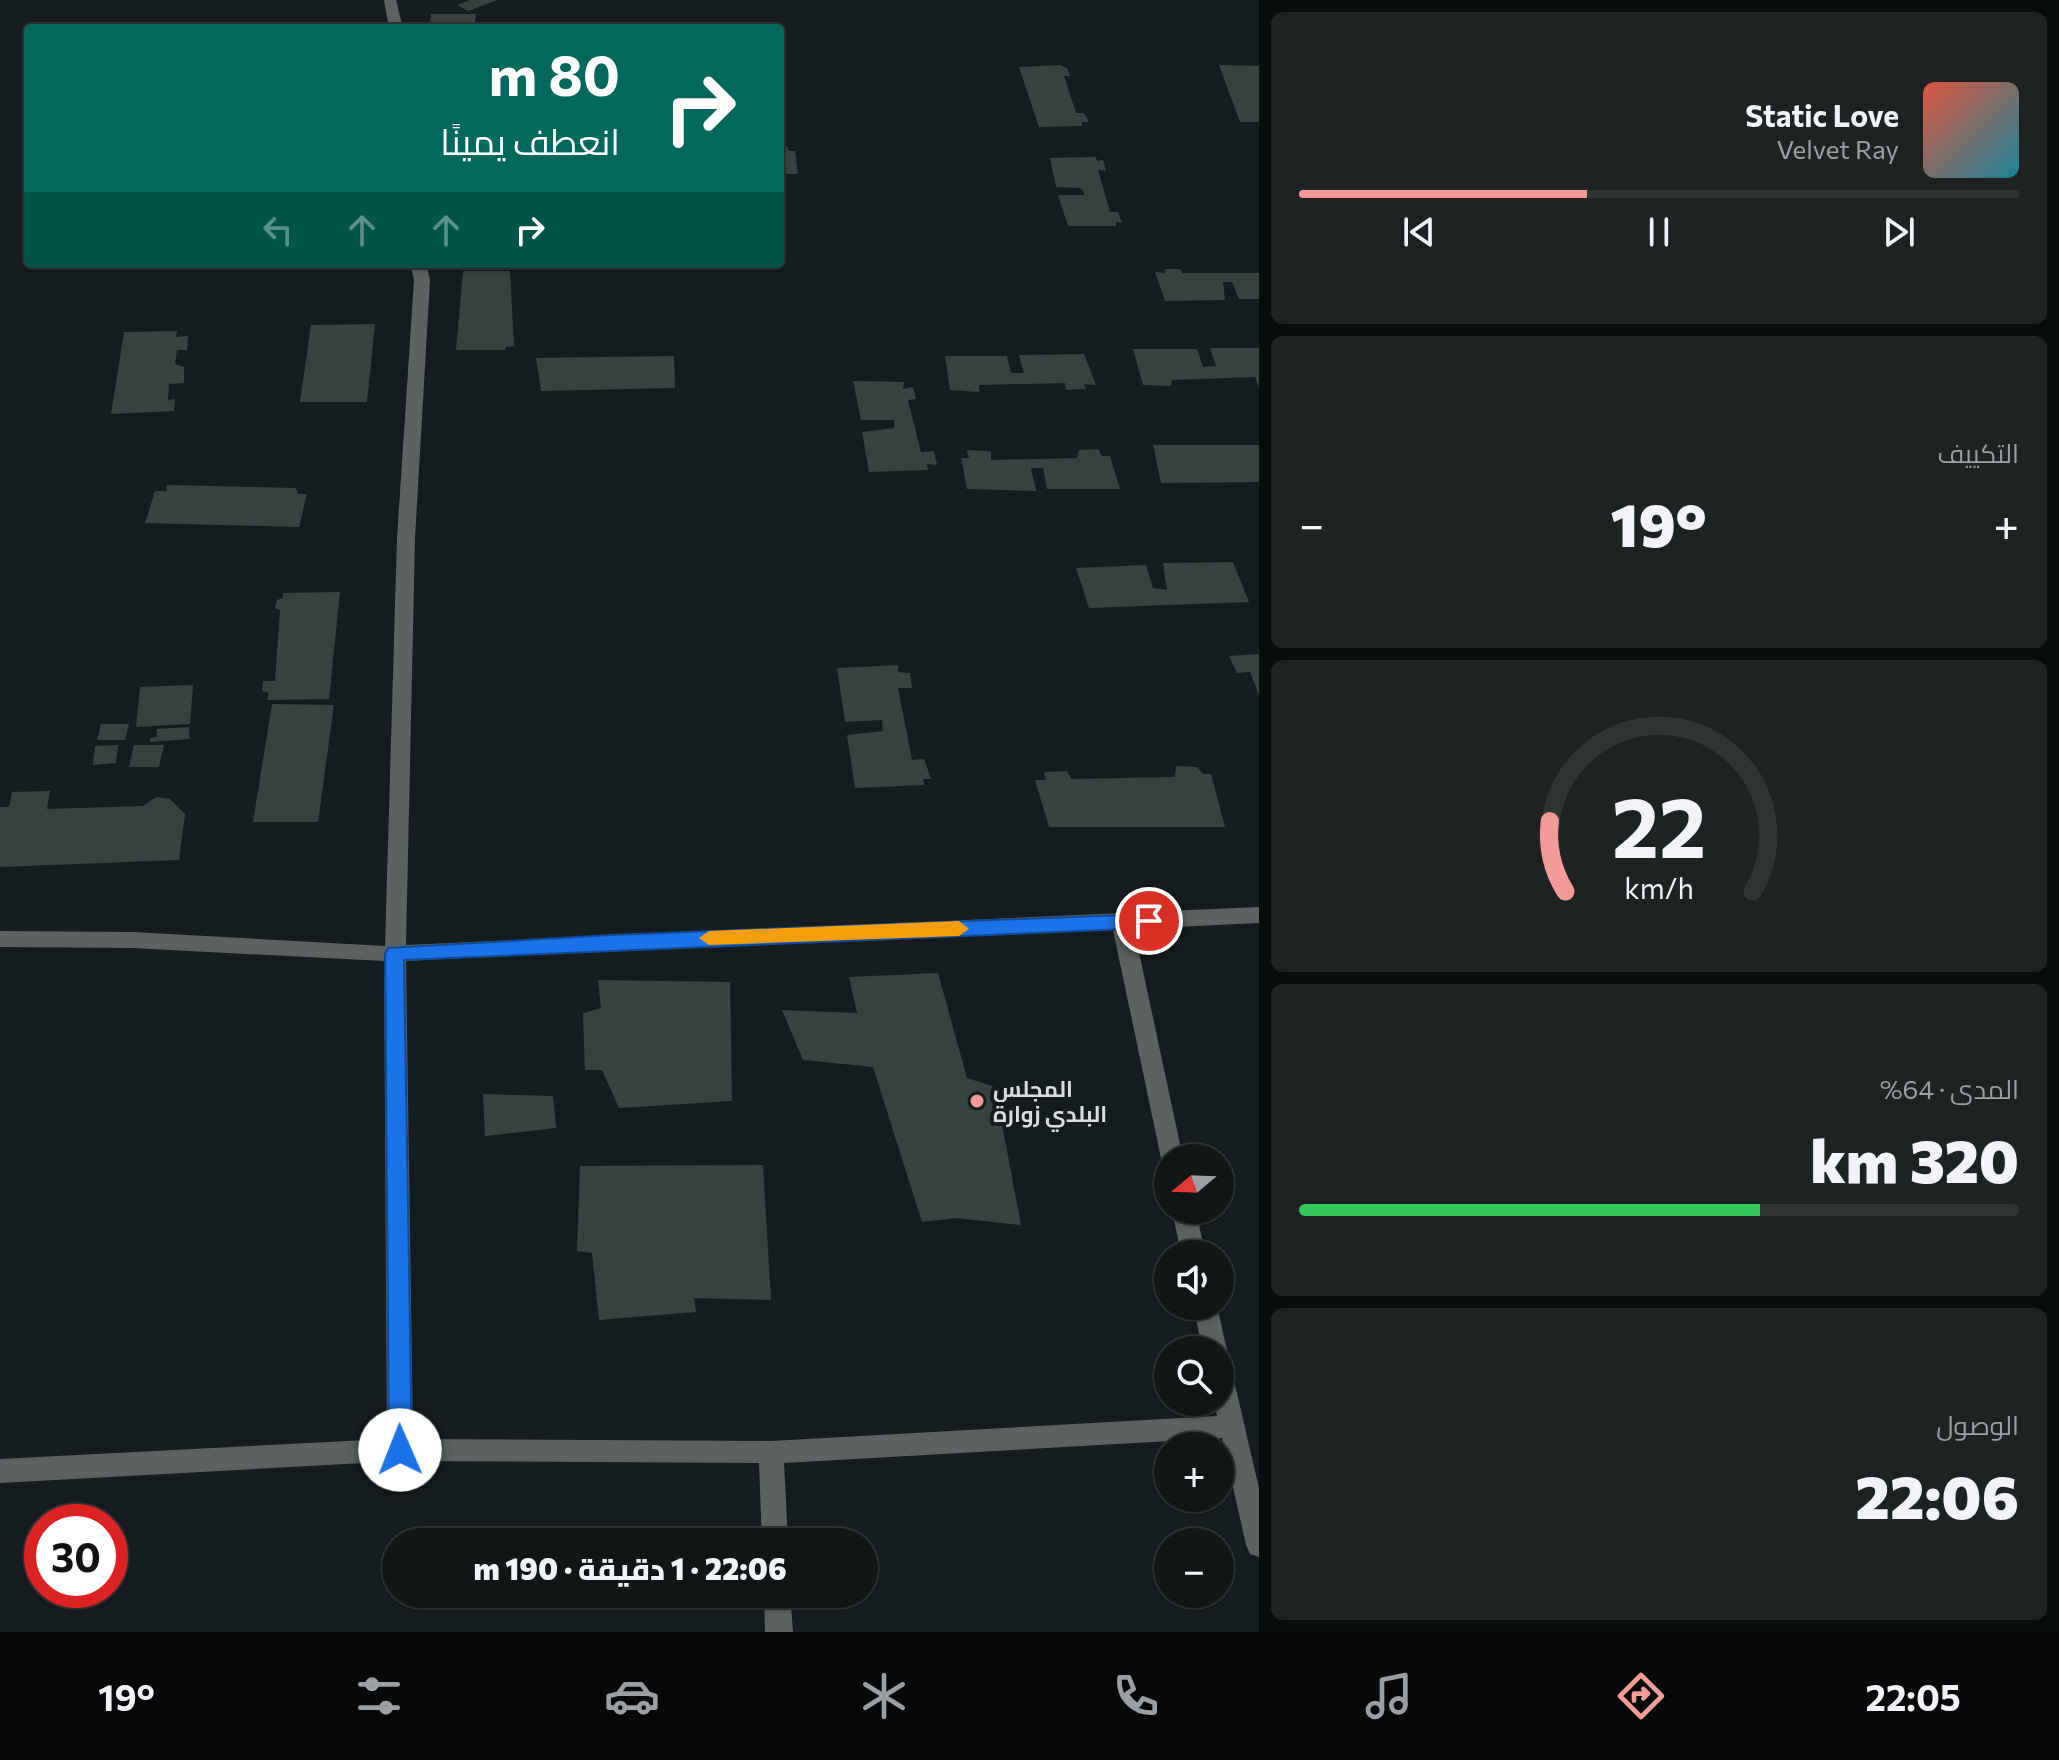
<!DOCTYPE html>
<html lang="ar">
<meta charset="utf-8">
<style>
body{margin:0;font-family:Commissioner,Cairo,sans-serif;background:#1e2223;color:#f1f3f6;direction:rtl;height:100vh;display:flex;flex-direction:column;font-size:30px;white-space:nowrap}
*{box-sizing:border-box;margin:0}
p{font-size:26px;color:#9c9fa1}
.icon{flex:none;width:44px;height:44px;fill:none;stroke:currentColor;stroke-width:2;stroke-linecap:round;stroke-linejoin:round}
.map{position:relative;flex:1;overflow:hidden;direction:ltr}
.details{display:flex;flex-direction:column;gap:12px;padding:12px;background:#090c0c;width:800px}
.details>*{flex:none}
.top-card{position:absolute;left:24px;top:24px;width:760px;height:244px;border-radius:8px;box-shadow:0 2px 6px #0004,0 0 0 2px #303435;direction:rtl;background:#00695c;color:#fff;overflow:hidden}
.needle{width:52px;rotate:251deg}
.buttons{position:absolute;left:1154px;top:1144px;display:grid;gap:16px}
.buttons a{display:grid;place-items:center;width:80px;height:80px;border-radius:50%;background:#101516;box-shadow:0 2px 6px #0004,0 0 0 2px #303435;font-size:40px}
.speed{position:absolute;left:24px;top:1504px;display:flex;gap:16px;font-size:40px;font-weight:700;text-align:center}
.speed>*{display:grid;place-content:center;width:104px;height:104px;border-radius:50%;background:#101516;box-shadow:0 2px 6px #0004,0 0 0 2px #303435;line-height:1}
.speed .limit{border:12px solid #d22;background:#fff;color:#111}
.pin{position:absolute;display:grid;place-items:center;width:68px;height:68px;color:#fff;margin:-34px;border:4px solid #fff;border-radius:50%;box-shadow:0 2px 8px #0007}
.me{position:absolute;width:88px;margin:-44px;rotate:359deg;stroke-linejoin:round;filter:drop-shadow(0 0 6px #0008)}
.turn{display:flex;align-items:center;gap:28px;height:168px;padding:0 32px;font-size:36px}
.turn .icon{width:104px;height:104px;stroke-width:2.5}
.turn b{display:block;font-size:56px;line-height:68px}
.lanes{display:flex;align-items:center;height:76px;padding:0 32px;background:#0003;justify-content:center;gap:40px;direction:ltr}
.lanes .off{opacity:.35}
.big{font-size:60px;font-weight:800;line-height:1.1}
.details .card{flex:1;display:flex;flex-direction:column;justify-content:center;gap:12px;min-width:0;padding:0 28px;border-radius:12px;background:#1e2223}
.details .dial{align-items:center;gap:0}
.dial svg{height:208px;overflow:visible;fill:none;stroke:#303435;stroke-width:7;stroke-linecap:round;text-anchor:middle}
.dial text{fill:#f1f3f6;stroke:none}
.song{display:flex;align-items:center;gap:24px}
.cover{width:96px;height:96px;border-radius:12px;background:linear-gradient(135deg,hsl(10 70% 55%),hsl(190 70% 35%))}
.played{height:8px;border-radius:4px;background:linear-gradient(90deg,#f59b97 40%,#303435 40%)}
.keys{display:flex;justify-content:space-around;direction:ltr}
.heat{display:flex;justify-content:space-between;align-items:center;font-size:44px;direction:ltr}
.charge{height:12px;border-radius:6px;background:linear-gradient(90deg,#34c759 64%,#303435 0)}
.trip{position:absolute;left:382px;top:1528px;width:496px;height:80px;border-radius:40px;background:#101516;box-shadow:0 2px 6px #0004,0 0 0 2px #303435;font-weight:800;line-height:80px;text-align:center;direction:rtl}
.menu{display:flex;height:128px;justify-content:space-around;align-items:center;background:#060809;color:#9c9fa1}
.menu .icon{width:56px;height:56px}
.menu .active{color:#f59b97}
.menu b{font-size:36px;color:#f1f3f6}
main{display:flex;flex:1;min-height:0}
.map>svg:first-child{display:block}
.building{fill:#394141}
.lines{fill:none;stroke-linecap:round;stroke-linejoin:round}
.minor{fill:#5d6161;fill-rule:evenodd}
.route{fill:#1a73e8;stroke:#114b97;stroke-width:2}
.slow{fill:#f59e0b}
.poi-dot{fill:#f59b97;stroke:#151c1d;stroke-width:3}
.labels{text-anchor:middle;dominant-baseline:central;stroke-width:8;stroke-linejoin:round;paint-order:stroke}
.poi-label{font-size:22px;font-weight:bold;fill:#d8dddd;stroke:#151c1d;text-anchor:start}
</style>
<main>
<section class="details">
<div class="card">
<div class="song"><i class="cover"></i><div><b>Static Love</b><p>Velvet Ray</p></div></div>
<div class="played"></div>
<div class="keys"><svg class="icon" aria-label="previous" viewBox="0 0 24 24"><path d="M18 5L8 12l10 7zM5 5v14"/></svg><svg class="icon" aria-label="pause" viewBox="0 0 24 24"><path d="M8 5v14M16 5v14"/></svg><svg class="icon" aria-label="next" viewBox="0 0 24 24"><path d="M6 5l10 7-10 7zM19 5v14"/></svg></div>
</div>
<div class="card"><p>التكييف</p>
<div class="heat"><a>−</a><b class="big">19°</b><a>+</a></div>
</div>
<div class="card dial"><svg viewBox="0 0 100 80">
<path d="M14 69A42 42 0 1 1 86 69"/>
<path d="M14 69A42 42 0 0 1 8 42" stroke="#f59b97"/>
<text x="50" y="56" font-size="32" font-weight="700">22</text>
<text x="50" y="72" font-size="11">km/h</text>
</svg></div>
<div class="card"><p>المدى · 64%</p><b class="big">320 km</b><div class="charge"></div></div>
<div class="card"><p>الوصول</p><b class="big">22:06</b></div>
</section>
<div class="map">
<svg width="1259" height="1632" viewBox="0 0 1259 1632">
<rect width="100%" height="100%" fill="#151c1d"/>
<!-- building -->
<g class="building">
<polygon points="470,0 498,0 468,11 457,5"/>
<polygon points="431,14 476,14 475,23 430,23"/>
<polygon points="1060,65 1067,68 1070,76 1064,76 1076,113 1084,113 1089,122 1082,122 1082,126 1039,127 1019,67"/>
<polygon points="1219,65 1259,66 1259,122 1240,122"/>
<polygon points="780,146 787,146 789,151 795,151 798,174 780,174"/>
<polygon points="1096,157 1097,161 1103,160 1106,171 1098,170 1110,212 1118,212 1122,223 1116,222 1116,226 1068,226 1058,195 1085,195 1081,188 1056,187 1050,158"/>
<polygon points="1165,269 1180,269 1182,273 1259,273 1259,299 1239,299 1232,282 1223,282 1225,300 1165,301 1155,272 1165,273"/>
<polygon points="463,271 510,271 514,346 506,347 505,350 456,350"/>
<polygon points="375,324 367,402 300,402 311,325"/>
<polygon points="177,331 176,337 188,336 187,350 177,350 175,364 184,367 184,383 169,384 168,400 175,399 174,411 111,414 124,332"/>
<polygon points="1210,348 1259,348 1259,388 1255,377 1172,380 1171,386 1143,385 1133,349 1197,349 1203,367 1216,366"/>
<polygon points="1084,354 1096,385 1084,384 1086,389 1066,390 1065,383 979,385 979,392 950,390 945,356 1007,356 1011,373 1024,373 1019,355"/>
<polygon points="674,356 675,388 541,391 536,358"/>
<polygon points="853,381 904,382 903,389 913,387 916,399 908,400 921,452 934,451 937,465 927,464 928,470 869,472 862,432 894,428 894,420 861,420"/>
<polygon points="1153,445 1259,445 1259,482 1161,483"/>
<polygon points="1098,449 1102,456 1110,456 1120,489 1047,489 1043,468 1031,468 1036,491 967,489 961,458 969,458 967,450 991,451 991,460 1077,458 1079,450"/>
<polygon points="167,485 296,488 298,494 307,494 299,527 145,523 155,491 166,491"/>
<polygon points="1233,562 1249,602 1089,608 1076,568 1146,565 1153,588 1167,590 1163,563"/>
<polygon points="340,592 329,699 267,700 269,693 262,691 263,681 275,681 280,610 275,608 277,600 283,598 283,593"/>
<polygon points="1259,654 1259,695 1250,672 1237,673 1229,656"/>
<polygon points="898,665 898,672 910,673 912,688 898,688 912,760 924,759 931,779 923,779 924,785 855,788 847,735 883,731 882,720 845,722 837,668"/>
<polygon points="193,685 190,724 136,727 140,687"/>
<polygon points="272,704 334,705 318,822 253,822"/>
<polygon points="101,724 129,724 125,740 97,740"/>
<polygon points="189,727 190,739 150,742 150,738 157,737 157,729"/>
<polygon points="118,745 116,763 93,765 95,746"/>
<polygon points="134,745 164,745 159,767 129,767"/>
<polygon points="1176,766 1197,767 1203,774 1211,774 1225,827 1049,827 1035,780 1046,780 1044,772 1067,771 1071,779 1175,777"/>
<polygon points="50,791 47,809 143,806 156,797 170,799 185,814 179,860 0,867 0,807 9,807 12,792"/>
<polygon points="938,973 967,1078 995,1087 1021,1225 956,1218 922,1222 873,1067 803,1060 782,1010 857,1013 849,977"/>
<polygon points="598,980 730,982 732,1101 619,1108 602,1070 585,1070 583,1013 601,1008"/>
<polygon points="483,1094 553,1096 556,1128 485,1136"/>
<polygon points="763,1165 771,1300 694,1298 696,1312 599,1320 592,1253 577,1251 580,1166"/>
</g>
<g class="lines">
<!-- minor -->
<g class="minor">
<polygon points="384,0 396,0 403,28 389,28"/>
<polygon points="410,264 426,264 430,280 415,538 406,945 1259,907 1259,923 1134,929 1183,1158 1168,1158 1168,1166 1161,1158 1113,930 611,950 406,961 413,1439 771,1441 1217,1416 1214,1402 1220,1402 1220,1361 1229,1364 1232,1372 1259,1488 1259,1557 1250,1554 1246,1545 1222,1438 784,1463 788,1542 762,1542 759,1463 400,1461 0,1483 0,1459 387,1439 384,961 132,948 0,947 0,931 132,932 385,946 397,538 414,280"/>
<polygon points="1172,1210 1196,1210 1205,1254 1181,1254"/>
<polygon points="1193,1306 1217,1306 1227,1350 1224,1358 1220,1359 1220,1350 1203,1350"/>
<polygon points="764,1594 790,1594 793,1632 765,1632"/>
</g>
</g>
<!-- route -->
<polygon class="route" points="1149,914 1159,921 1149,928 404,960 412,1450 408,1457 400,1460 392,1457 389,1450 385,954 388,948 611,935"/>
<!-- slow -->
<polygon class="slow" points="959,921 969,929 959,936 709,945 699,938 709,931"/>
<!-- markers -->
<circle class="poi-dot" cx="977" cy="1101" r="8"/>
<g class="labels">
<!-- poi labels -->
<g class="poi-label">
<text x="993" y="1088">المجلس<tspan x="993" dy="25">البلدي زوارة</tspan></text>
</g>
</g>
</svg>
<div class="buttons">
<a><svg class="needle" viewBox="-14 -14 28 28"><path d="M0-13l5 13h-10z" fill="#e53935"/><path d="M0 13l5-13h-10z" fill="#9c9fa1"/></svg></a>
<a><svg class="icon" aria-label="sound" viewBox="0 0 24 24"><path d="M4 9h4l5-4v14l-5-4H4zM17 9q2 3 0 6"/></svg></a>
<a><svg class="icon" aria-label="search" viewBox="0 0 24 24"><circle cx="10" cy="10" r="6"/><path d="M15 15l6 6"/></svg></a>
<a>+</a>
<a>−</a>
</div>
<div class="speed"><div class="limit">30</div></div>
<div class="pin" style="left:1149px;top:921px;background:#d93025"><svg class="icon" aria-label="arrive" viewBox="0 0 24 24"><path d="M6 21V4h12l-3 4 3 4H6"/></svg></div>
<svg class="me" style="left:400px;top:1450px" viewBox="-20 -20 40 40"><circle r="19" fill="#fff"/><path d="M0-13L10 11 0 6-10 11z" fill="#1a73e8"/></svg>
<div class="trip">22:06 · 1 دقيقة · 190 m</div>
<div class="top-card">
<div class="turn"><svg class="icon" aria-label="right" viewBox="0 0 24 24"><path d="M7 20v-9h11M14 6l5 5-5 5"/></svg><div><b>80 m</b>انعطف يمينًا</div></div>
<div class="lanes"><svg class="icon off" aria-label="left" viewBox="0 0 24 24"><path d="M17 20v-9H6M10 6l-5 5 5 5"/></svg><svg class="icon off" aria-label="ahead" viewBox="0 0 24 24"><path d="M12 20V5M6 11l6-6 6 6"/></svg><svg class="icon off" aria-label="ahead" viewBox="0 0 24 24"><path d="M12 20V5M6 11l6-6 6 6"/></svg><svg class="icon" aria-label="right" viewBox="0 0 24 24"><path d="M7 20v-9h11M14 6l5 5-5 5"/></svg></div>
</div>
</div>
</main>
<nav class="menu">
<b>22:05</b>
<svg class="icon active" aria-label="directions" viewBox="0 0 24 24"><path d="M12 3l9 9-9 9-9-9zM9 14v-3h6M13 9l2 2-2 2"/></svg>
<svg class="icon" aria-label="music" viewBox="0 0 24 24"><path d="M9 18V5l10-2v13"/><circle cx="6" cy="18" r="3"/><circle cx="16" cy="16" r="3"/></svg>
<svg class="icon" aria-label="phone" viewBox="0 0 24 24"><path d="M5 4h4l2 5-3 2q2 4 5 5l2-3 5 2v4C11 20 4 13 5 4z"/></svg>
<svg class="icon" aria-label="climate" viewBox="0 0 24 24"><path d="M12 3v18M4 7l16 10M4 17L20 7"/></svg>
<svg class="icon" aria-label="car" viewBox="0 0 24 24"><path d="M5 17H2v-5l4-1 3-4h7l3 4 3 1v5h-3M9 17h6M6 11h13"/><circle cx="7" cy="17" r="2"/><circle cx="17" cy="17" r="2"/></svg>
<svg class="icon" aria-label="filters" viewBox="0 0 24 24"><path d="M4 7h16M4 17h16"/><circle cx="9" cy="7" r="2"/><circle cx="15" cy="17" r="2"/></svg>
<b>19°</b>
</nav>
